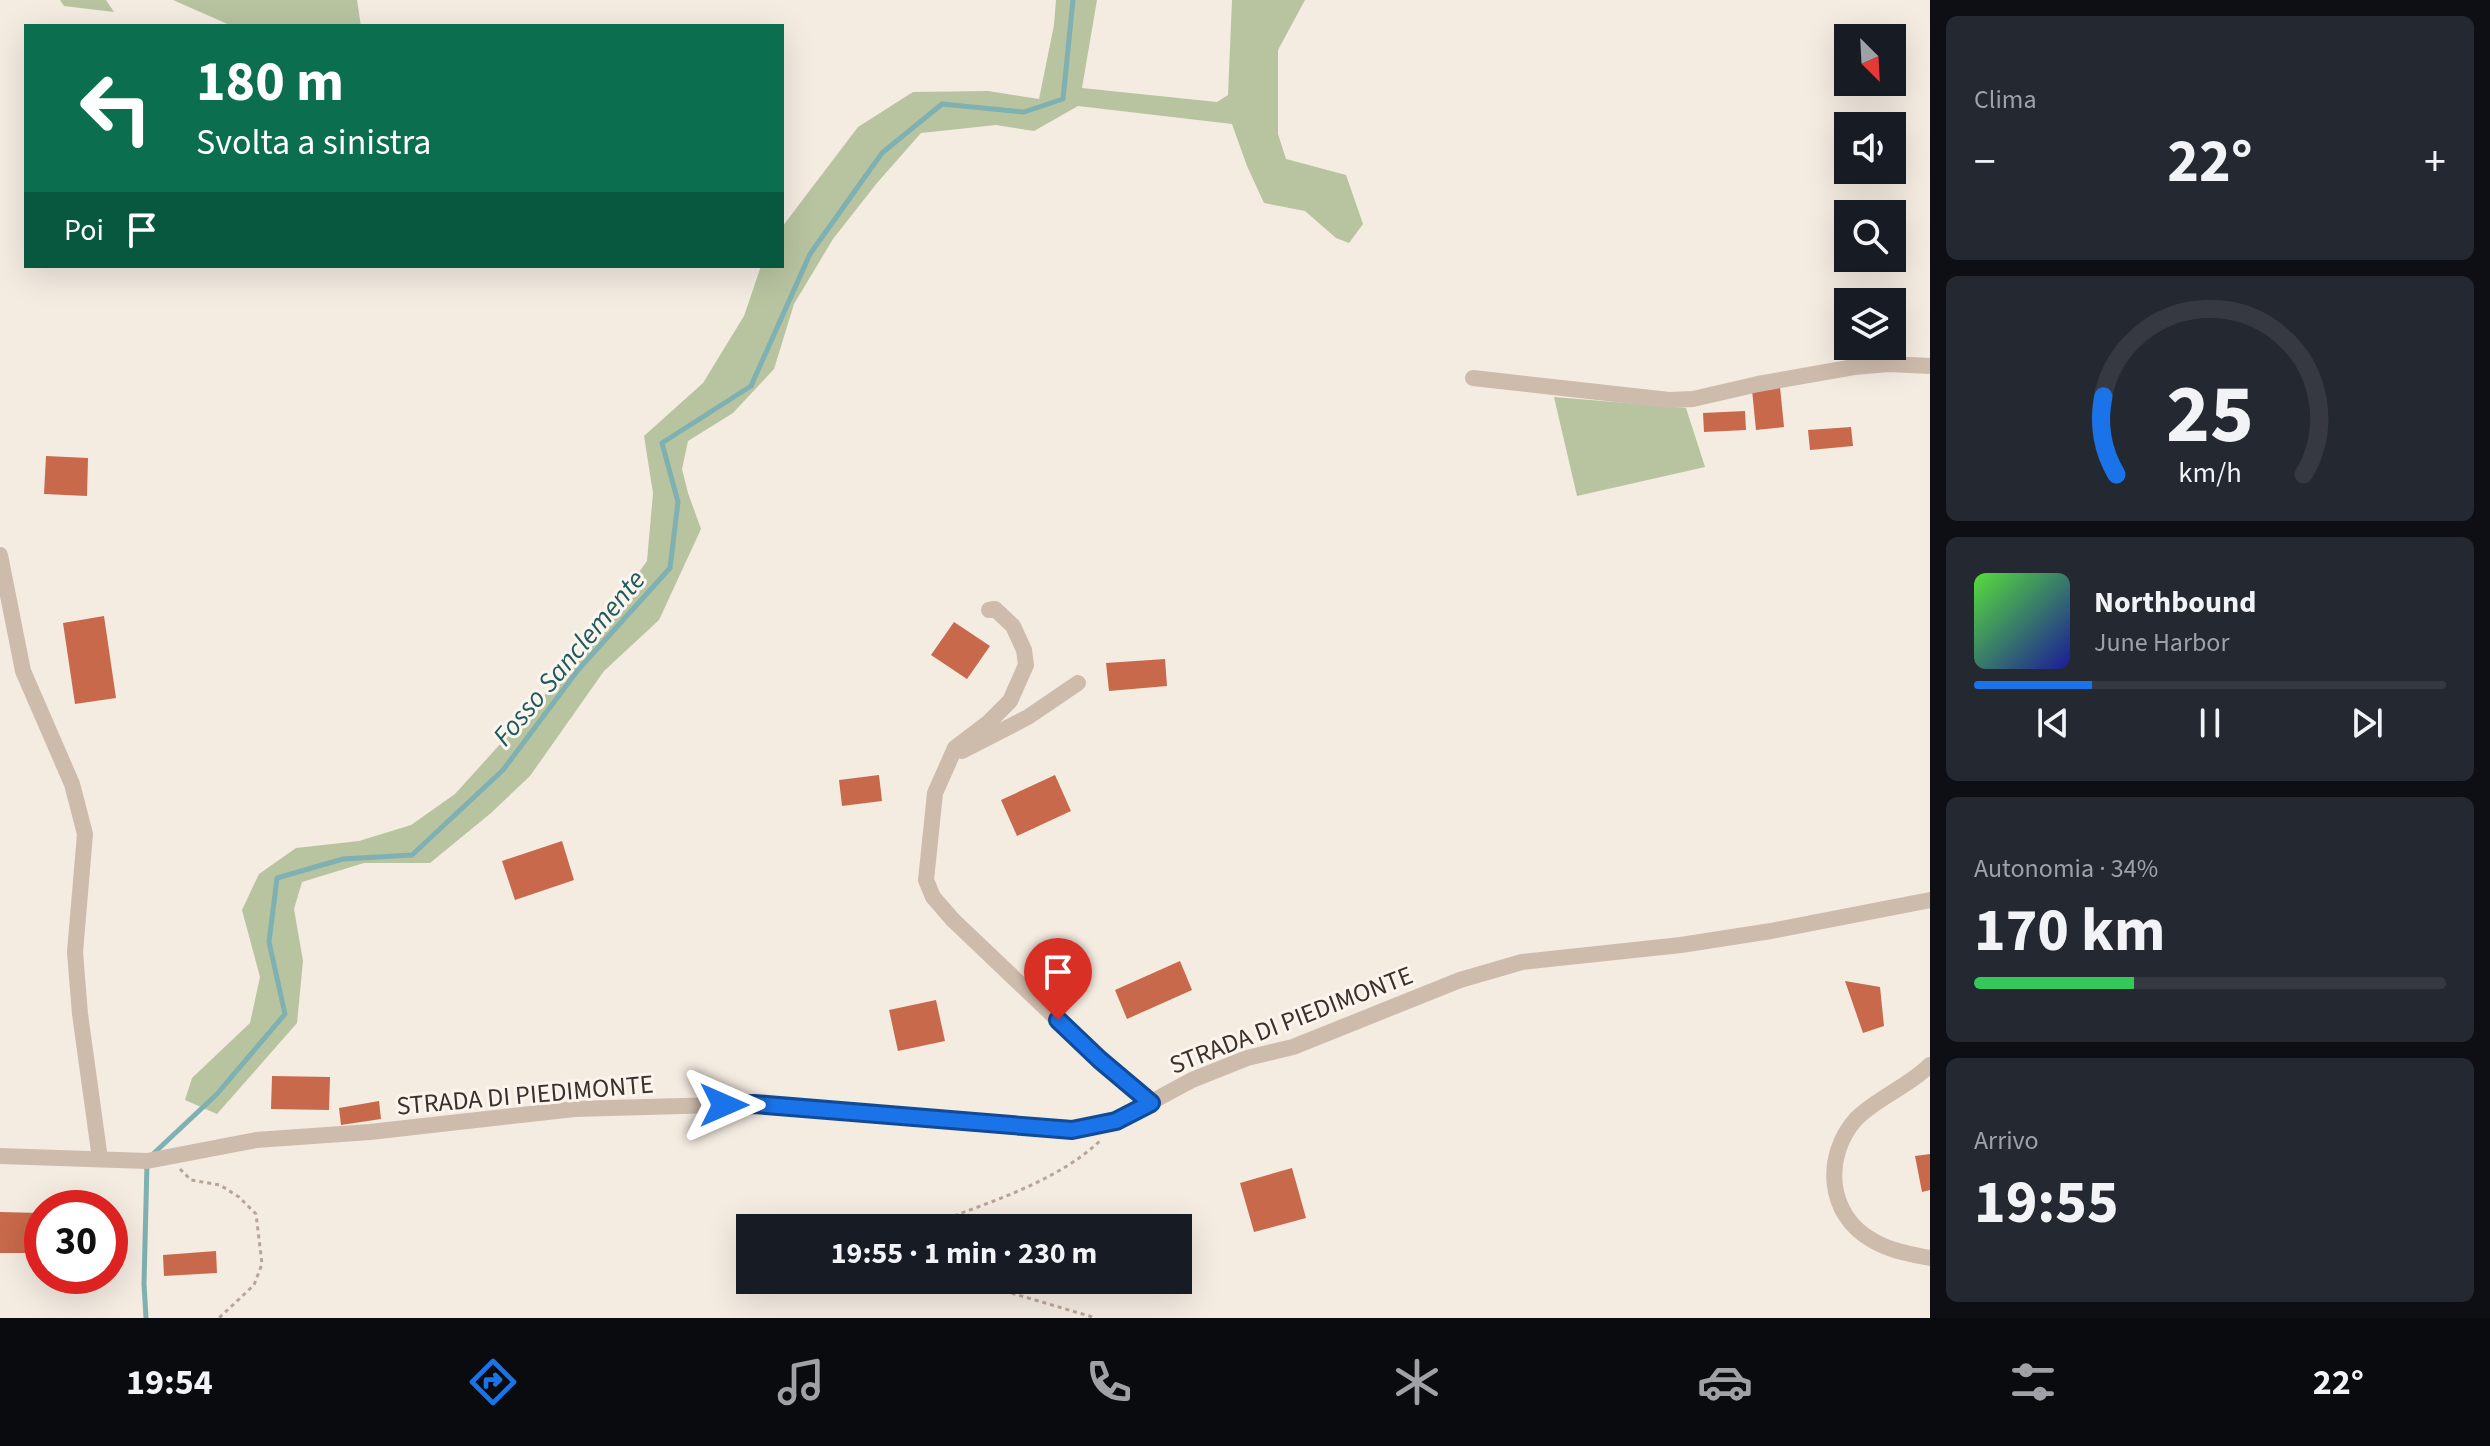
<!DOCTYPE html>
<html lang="it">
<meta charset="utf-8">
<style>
body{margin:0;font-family:"Source Sans 3",sans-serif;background:#242831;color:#f1f3f6;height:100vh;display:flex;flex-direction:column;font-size:30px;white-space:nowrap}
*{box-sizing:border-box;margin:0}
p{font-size:26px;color:#9ea1a6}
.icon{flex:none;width:44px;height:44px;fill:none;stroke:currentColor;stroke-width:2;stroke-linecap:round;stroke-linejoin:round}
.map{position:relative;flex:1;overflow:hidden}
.sheet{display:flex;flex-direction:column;gap:16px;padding:16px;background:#0d0f14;width:560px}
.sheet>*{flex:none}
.banner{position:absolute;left:24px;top:24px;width:760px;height:244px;border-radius:0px;box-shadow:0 8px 32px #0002;background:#0b6e4f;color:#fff;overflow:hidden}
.needle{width:52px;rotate:156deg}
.controls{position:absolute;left:1834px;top:24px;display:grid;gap:16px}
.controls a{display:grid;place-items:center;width:72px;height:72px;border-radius:0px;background:#171b24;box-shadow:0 8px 32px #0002;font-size:40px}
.speed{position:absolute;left:24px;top:1190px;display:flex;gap:16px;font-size:40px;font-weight:700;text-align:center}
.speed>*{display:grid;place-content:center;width:104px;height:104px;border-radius:50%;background:#171b24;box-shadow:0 8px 32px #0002;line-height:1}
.speed .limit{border:12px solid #d22;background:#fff;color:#111}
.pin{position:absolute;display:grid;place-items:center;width:68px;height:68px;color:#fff;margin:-82px -34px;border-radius:50% 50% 50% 0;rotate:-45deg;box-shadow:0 0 8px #0007}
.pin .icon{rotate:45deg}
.me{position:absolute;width:88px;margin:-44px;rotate:90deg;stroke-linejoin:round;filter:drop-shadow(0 0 6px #0008)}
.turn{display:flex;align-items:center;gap:28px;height:168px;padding:0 40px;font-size:36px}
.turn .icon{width:104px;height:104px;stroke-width:2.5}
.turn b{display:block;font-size:56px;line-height:68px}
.then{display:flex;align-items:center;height:76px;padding:0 40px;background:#0003;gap:16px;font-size:30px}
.big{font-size:60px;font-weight:700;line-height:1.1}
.sheet .widget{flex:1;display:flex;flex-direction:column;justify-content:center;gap:12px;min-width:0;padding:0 28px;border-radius:12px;background:#242831}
.sheet .dial{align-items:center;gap:0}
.dial svg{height:208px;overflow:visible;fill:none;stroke:#363941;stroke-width:7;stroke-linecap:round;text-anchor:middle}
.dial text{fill:#f1f3f6;stroke:none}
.song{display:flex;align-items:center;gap:24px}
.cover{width:96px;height:96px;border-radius:12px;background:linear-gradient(135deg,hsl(110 70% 55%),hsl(240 70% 35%))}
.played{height:8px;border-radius:4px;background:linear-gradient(90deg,#1a73e8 25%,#363941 25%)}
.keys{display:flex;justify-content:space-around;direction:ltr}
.heat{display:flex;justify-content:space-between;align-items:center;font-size:44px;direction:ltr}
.charge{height:12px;border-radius:6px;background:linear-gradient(90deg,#34c759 34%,#363941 0)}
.trip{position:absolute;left:736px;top:1214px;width:456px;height:80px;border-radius:0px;background:#171b24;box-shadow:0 8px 32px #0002;font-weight:700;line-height:80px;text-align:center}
.tabs{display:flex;height:128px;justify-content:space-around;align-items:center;background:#090b0e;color:#9ea1a6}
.tabs .icon{width:56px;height:56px}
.tabs .selected{color:#1a73e8}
.tabs b{font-size:36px;color:#f1f3f6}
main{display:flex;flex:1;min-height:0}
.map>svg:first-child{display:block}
.green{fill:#b8c4a0}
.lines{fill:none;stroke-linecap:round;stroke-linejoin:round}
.stream{stroke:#7fb0b2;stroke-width:5}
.building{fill:#c8694b}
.path{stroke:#b9a596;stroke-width:3;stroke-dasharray:4 4;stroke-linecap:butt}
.street{stroke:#cdbbac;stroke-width:16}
.route-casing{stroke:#114b97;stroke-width:20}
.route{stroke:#1a73e8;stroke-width:14}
.labels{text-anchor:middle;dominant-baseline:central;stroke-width:6;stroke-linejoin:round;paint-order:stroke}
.street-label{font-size:26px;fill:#3b302b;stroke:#fbf5ee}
.water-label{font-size:28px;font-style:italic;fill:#1f5a5e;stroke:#fbf5ee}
</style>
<main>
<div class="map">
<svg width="1930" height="1318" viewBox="0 0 1930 1318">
<rect width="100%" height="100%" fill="#f4ebe1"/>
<!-- green -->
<g class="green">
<polygon points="60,0 106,0 114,12 64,6"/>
<polygon points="173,0 357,0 361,26 232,26"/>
<polygon points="1056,0 1097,0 1082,88 1217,102 1228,95 1232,0 1305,0 1278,50 1278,134 1286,159 1346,175 1363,224 1349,243 1336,238 1305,211 1264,203 1247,166 1232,124 1078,106 1034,131 996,125 921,133 877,183 833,239 794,304 774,369 733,413 688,441 682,469 688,493 701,529 659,620 604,671 530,776 491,813 430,863 364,863 302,882 294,909 303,961 297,1023 217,1114 185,1100 192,1078 250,1023 260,977 242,910 259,874 296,848 359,841 411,825 455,794 570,667 647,561 653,493 644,436 703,383 744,316 761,266 782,266 782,227 858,127 913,92 988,91 1039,99 1054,25"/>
<polygon points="1554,397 1686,408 1705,467 1577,496"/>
</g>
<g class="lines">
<!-- stream -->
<g class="stream">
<polyline points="152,1155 217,1094 285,1014 269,942 277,878 343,859 412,855 503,770 578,670 670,568 678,502 662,443 751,386 810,254 882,153 942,104 1024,112 1063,99 1073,0"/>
<polyline points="146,1318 144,1284 147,1163"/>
</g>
</g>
<!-- building -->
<g class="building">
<polygon points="1780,387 1784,427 1756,430 1752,390"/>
<polygon points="1745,411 1746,430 1704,432 1703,413"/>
<polygon points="1851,427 1853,446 1810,450 1808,430"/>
<polygon points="46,456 88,458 87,496 44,494"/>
<polygon points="104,616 116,698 75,704 63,623"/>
<polygon points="954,622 990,646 967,679 931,655"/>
<polygon points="1165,659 1167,686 1109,691 1106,663"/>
<polygon points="879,775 882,801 842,806 839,780"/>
<polygon points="1055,775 1071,811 1017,836 1001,800"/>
<polygon points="562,841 574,880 515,900 502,861"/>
<polygon points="1180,961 1192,990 1127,1019 1115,990"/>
<polygon points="1845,981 1880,987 1884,1026 1863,1033"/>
<polygon points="936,1000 945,1041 898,1051 889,1010"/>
<polygon points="272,1076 330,1077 329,1110 271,1109"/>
<polygon points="379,1101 381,1119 341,1125 339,1108"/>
<polygon points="1930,1154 1930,1190 1922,1192 1915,1156"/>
<polygon points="1292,1168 1306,1218 1254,1232 1240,1183"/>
<polygon points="0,1212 40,1213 42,1253 0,1253"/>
<polygon points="216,1251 217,1273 164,1276 163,1255"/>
</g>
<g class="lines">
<!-- path -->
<g class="path">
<polyline points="180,1169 191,1180 220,1185 239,1197 256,1214 262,1264 254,1285 219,1318"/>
<path d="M 945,1228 L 951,1217 C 1002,1198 1061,1178 1101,1140"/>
<polyline points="974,1280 981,1284 1096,1318"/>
</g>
<!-- street -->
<g class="street">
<polyline points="1473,378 1669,400 1693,399 1758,384 1854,367 1889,364 1930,366"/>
<polyline points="0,555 23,671 72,784 85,834 75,952 80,1014 100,1159"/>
<polyline points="989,610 995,609 1013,626 1024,650 1026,665 1010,701 988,723 955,748 935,793 926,880 933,897 953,920 1100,1060 1151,1103"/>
<polyline points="962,751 1028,717 1078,683"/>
<path d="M 1930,1065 C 1908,1087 1878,1097 1856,1119 C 1823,1156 1827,1215 1872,1240 C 1890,1251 1910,1254 1930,1258"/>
<polyline points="0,1156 147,1161 256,1140 370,1132 574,1109 754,1104 1072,1130 1116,1121 1192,1080 1247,1058 1293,1047 1460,980 1522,962 1681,945 1771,931 1930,900"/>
</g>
</g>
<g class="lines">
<defs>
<polyline id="route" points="724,1105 754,1104 1072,1130 1116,1121 1151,1103 1100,1060 1058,1020"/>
</defs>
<!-- route casing -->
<use href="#route" class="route-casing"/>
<!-- route -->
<use href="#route" class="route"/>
</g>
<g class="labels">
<!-- street labels -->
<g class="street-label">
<text transform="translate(1291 1020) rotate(-21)">STRADA DI PIEDIMONTE</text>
<text transform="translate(525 1095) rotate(-5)">STRADA DI PIEDIMONTE</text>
</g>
<!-- water labels -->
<g class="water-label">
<text transform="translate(569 658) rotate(-50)">Fosso Sanclemente</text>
</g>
</g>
</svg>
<div class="controls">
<a><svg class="needle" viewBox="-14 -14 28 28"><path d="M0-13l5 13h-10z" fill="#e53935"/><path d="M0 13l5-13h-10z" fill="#9ea1a6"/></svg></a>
<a><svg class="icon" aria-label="sound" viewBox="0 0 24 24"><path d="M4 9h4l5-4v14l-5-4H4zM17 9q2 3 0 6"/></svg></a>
<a><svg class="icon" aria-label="search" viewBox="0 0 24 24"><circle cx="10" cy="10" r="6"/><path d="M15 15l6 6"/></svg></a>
<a><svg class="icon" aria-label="layers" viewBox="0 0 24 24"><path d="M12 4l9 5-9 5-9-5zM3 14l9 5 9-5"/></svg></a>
</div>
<div class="speed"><div class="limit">30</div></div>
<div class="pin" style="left:1058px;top:1020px;background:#d93025"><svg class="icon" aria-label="arrive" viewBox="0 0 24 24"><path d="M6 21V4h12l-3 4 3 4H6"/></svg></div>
<svg class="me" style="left:724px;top:1105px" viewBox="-20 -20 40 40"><path d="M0-17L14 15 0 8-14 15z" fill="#1a73e8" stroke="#fff" stroke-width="4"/></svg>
<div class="trip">19:55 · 1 min · 230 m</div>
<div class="banner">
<div class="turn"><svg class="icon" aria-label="left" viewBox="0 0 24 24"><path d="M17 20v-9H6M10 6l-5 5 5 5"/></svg><div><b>180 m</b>Svolta a sinistra</div></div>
<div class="then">Poi<svg class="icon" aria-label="arrive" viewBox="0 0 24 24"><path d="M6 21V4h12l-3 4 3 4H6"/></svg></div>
</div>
</div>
<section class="sheet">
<div class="widget"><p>Clima</p>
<div class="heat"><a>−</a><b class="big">22°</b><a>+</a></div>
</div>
<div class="widget dial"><svg viewBox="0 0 100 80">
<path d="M14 69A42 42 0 1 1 86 69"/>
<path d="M14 69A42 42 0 0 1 9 39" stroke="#1a73e8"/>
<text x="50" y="56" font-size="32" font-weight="700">25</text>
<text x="50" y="72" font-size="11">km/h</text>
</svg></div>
<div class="widget">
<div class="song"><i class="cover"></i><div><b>Northbound</b><p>June Harbor</p></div></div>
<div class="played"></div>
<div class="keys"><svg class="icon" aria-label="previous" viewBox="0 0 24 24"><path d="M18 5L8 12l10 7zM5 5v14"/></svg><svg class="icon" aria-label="pause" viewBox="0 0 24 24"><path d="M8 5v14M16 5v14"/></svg><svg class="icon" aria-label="next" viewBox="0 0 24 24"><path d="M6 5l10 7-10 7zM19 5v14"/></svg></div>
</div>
<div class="widget"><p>Autonomia · 34%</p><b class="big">170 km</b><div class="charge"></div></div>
<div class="widget"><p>Arrivo</p><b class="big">19:55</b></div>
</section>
</main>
<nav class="tabs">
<b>19:54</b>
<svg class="icon selected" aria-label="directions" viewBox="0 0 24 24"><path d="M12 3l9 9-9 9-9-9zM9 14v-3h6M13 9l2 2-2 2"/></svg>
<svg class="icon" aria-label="music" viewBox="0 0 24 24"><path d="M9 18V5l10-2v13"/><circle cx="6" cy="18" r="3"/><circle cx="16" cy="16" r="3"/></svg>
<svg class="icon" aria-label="phone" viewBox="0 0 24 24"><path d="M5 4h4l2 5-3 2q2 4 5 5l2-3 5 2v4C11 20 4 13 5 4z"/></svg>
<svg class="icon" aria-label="climate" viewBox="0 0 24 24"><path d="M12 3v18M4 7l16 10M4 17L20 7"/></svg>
<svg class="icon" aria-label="car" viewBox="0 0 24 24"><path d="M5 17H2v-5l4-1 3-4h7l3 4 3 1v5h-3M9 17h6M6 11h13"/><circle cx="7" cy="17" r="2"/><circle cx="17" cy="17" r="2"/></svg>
<svg class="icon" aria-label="filters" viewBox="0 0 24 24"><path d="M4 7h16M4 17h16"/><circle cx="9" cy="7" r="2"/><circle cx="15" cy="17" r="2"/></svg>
<b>22°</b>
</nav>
